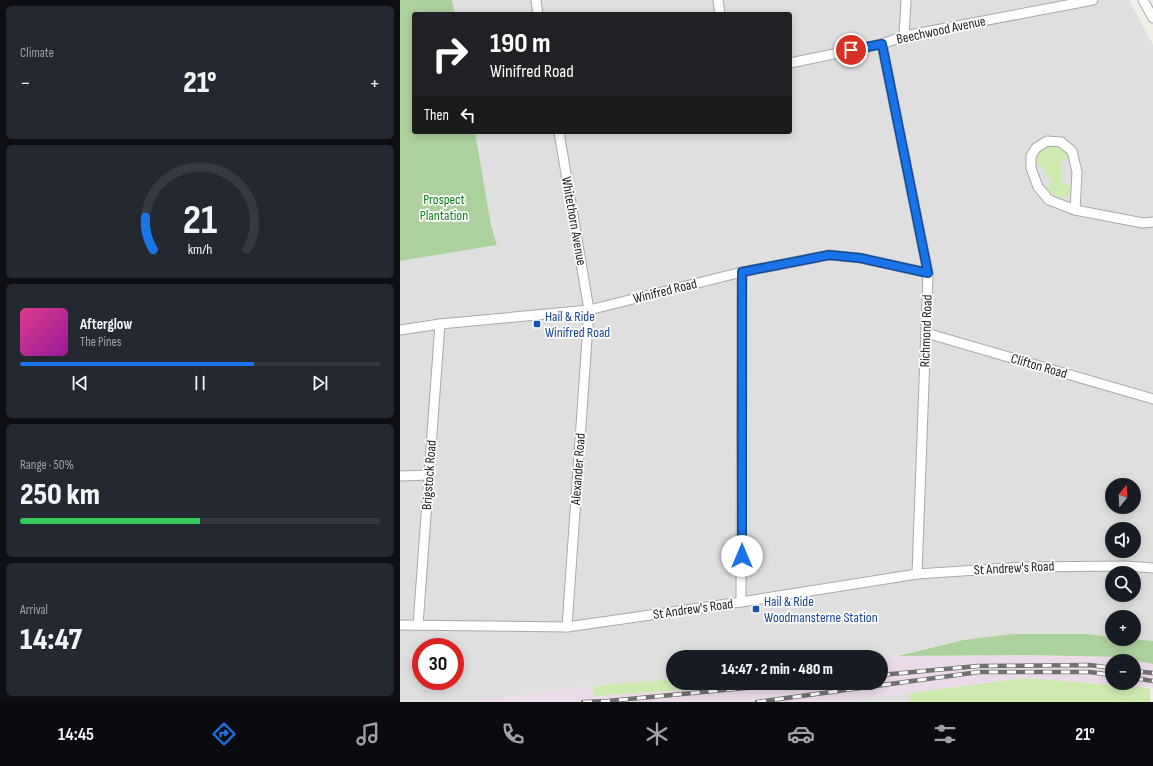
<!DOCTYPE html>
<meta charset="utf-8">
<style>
body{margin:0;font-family:"Sofia Sans Condensed",sans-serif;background:#242831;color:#f1f3f6;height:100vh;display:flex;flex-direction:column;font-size:15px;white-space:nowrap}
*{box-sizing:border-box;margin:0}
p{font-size:13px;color:#9ea1a6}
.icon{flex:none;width:22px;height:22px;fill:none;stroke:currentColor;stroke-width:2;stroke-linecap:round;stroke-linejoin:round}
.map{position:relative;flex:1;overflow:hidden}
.panel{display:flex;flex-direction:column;gap:6px;padding:6px;background:#0d0f14;width:400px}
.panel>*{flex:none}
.top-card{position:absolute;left:12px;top:12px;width:380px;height:122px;border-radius:4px;box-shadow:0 2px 10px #0003;background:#202124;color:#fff;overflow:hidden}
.needle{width:26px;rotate:18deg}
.fabs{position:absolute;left:705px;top:478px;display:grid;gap:8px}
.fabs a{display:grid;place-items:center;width:36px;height:36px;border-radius:50%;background:#171b24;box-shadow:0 2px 10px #0003;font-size:20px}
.speed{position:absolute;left:12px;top:638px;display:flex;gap:8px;font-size:20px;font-weight:700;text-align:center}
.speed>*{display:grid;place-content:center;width:52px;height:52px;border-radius:50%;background:#171b24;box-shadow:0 2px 10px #0003;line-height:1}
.speed .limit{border:6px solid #d22;background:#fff;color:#111}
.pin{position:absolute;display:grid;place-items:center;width:34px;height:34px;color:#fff;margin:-17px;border:2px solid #fff;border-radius:50%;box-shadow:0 1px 4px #0007}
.me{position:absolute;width:44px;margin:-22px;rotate:0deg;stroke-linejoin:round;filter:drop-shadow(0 0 3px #0008)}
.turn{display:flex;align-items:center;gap:14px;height:84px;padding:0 12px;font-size:18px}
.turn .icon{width:52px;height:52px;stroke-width:2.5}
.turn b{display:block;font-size:28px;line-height:34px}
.then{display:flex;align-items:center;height:38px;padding:0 12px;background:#0003;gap:8px;font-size:15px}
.big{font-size:30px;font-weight:800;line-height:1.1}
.panel .card{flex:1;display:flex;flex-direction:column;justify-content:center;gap:6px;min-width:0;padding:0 14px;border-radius:6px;background:#242831}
.panel .dial{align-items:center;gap:0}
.dial svg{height:104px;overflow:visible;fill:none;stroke:#363941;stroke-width:7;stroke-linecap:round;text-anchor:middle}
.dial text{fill:#f1f3f6;stroke:none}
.song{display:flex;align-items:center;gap:12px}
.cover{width:48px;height:48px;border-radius:6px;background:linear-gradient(135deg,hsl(330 70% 55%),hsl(300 70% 35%))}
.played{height:4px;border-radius:2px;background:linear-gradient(90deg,#1a73e8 65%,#363941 65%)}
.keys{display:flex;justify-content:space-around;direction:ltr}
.heat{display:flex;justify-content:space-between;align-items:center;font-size:22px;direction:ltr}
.charge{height:6px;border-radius:3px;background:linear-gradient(90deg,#34c759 50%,#363941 0)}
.trip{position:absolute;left:266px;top:650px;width:222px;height:40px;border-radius:20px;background:#171b24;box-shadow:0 2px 10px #0003;font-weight:800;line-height:40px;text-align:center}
.menu{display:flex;height:64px;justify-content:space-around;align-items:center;background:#090b0e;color:#9ea1a6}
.menu .icon{width:28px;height:28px}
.menu .on{color:#1a73e8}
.menu b{font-size:18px;color:#f1f3f6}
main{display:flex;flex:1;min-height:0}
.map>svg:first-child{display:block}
.residential{fill:#e0dfdf;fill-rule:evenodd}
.industrial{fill:#ebdbe8;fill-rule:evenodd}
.grass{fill:#cdebb0}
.forest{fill:#add19e}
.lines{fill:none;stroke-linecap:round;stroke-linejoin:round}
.street-casing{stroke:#a9a9a9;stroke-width:11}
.street{stroke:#fff;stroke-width:9}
.rail-casing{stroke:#707070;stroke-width:4.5}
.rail{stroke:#fff;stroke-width:3;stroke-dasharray:9;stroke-linecap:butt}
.route-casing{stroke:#114b97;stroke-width:10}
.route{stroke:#1a73e8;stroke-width:7}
.transit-dot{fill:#1a4fb4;stroke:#fff;stroke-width:1.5}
.labels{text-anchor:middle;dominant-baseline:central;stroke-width:3.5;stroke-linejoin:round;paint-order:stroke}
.street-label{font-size:14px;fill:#222;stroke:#fff}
.park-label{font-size:14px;fill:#0c8416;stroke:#fff}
.transit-label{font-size:14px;fill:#164399;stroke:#fff;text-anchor:start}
</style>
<main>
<section class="panel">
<div class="card"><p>Climate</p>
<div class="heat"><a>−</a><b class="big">21°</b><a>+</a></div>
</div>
<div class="card dial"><svg viewBox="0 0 100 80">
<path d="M14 69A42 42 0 1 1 86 69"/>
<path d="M14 69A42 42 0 0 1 8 44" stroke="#1a73e8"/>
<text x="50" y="56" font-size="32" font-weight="700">21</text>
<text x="50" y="72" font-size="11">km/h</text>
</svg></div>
<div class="card">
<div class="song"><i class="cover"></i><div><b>Afterglow</b><p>The Pines</p></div></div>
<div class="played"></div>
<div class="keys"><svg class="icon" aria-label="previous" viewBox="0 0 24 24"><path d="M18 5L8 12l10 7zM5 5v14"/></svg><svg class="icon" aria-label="pause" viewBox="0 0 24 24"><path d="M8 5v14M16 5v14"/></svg><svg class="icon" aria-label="next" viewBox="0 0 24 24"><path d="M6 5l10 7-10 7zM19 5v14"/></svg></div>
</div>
<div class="card"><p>Range · 50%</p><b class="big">250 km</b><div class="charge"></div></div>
<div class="card"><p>Arrival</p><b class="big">14:47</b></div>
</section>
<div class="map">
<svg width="753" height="702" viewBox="0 0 753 702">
<rect width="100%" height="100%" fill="#f2efe9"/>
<!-- residential -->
<g class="residential">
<path d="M 52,0 L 729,0 L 753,45 L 753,641 L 734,639 L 734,617 L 712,617 L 712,637 L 688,634 L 612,634 L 563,640 L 481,659 L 481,657 L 273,657 L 273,679 L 206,684 L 67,702 L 0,702 L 0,261 L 97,245 L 91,225 L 75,132 L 390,132 L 390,14 L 55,14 ZM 712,485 L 734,485 L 734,507 L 712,507 ZM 712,529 L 734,529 L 734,551 L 712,551 ZM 712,573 L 734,573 L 734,595 L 712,595 ZM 21,647 L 55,647 L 55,681 L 21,681 Z"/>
<polygon points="509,693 509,702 438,702"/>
</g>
<!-- industrial -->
<path class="industrial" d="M 631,655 L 717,657 L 753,664 L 753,688 L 626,678 L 438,702 L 67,702 L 206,684 L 273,679 L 273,683 L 481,683 L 481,659 L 497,656 ZM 712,661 L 734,661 L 734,683 L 712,683 Z"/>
<!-- grass -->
<g class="grass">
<path d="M 651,146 C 661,147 665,150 670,159 L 660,160 L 662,184 L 672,185 L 672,189 L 667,197 C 658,197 652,196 646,190 L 652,183 L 640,164 L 635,165 C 637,153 639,150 651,146 Z"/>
<polygon points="626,678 750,688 750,702 509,702 509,693"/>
<polygon points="273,679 273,683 360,683 327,687 194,696 193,686"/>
</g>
<!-- forest -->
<g class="forest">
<polygon points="0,0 52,0 55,14 14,14 14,132 75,132 91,225 97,245 0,261"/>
<polygon points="612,634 688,634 712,637 712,639 734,639 753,641 753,664 717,657 631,655 497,656 563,640"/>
</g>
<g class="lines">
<defs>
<g id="street">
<polyline points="136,0 138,14"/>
<polyline points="318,0 320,14"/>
<polyline points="743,0 753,18"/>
<polyline points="504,36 506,0"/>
<polyline points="482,44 528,273 517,574"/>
<polyline points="390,63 482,44 504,36 693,0"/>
<polyline points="159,132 189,310 167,627"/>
<polyline points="675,210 677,172 672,151 661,142 647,141 636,148 631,156 631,168 638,187 649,200 675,210 743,223 753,222"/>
<polyline points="0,330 40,324 189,310 342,272 429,255 460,258 528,273"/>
<polyline points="526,333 753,399"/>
<polyline points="0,476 29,475"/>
<polyline points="341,602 342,272"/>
<polyline points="0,625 167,627 341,602 517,574 622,567 727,566 753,568"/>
<polyline points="18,625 40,324"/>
</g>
</defs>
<!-- street casing -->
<use href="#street" class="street-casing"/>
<!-- street -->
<use href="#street" class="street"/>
<defs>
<g id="rail">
<polyline points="734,671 753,673"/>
<polyline points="481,675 578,666 690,665 712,668"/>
<polyline points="734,678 753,681"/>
<polyline points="183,702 208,701 399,683"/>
<polyline points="357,702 579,672 690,672 712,675"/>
</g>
</defs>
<!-- rail casing -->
<use href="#rail" class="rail-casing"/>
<!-- rail -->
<use href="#rail" class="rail"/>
</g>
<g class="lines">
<defs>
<polyline id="route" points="342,556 342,272 429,255 460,258 528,273 482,44 451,50"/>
</defs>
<!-- route casing -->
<use href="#route" class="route-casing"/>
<!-- route -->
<use href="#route" class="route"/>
</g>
<!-- markers -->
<g class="transit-dot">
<rect x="133" y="320" width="8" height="8" rx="2"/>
<rect x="352" y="605" width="8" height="8" rx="2"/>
</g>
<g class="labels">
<!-- street labels -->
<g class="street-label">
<text transform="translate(541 30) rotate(-12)">Beechwood Avenue</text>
<text transform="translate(174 221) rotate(80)">Whitethorn Avenue</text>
<text transform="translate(265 291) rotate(-14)">Winifred Road</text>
<text transform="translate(526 331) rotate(-88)">Richmond Road</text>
<text transform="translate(639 366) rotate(16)">Clifton Road</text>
<text transform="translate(178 469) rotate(-86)">Alexander Road</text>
<text transform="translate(29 475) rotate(-86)">Brigstock Road</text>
<text transform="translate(614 568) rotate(-3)">St Andrew's Road</text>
<text transform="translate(293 609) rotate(-8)">St Andrew's Road</text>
</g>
<!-- park labels -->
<g class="park-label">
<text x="44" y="199">Prospect<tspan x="44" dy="16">Plantation</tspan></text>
</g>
<!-- transit labels -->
<g class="transit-label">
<text x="145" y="316">Hail &amp; Ride<tspan x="145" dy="16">Winifred Road</tspan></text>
<text x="364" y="601">Hail &amp; Ride<tspan x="364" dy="16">Woodmansterne Station</tspan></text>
</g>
</g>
</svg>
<div class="fabs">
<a><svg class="needle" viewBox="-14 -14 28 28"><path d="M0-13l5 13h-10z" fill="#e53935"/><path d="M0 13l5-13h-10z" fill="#9ea1a6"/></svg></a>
<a><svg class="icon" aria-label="sound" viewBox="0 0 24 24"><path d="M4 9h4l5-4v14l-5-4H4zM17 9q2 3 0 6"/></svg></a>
<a><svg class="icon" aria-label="search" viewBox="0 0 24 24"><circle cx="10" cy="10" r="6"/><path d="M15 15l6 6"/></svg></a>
<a>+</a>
<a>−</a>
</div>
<div class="speed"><div class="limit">30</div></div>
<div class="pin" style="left:451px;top:50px;background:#d93025"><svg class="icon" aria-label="arrive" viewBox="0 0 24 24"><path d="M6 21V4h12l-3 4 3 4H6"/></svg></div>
<svg class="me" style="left:342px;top:556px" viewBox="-20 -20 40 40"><circle r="19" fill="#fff"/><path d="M0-13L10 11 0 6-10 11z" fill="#1a73e8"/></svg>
<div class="trip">14:47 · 2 min · 480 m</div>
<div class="top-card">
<div class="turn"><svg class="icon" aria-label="right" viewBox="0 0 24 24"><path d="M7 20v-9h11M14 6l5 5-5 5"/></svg><div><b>190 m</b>Winifred Road</div></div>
<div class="then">Then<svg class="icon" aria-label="left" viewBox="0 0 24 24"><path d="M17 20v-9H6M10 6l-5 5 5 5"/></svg></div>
</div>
</div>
</main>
<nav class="menu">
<b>14:45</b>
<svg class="icon on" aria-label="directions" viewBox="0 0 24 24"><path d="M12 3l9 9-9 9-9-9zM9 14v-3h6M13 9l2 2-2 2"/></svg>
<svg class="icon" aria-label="music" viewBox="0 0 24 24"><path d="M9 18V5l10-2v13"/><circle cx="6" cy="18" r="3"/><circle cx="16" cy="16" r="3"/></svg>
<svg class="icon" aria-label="phone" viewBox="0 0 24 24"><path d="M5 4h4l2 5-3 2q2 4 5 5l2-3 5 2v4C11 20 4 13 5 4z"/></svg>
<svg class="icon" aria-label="climate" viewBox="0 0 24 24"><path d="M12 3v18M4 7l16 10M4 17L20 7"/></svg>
<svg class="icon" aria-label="car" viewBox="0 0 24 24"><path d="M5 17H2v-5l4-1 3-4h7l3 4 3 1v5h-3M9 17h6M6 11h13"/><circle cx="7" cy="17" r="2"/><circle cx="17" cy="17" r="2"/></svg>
<svg class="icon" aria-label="filters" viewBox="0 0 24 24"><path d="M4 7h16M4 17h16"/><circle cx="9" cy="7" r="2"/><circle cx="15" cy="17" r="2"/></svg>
<b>21°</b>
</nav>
